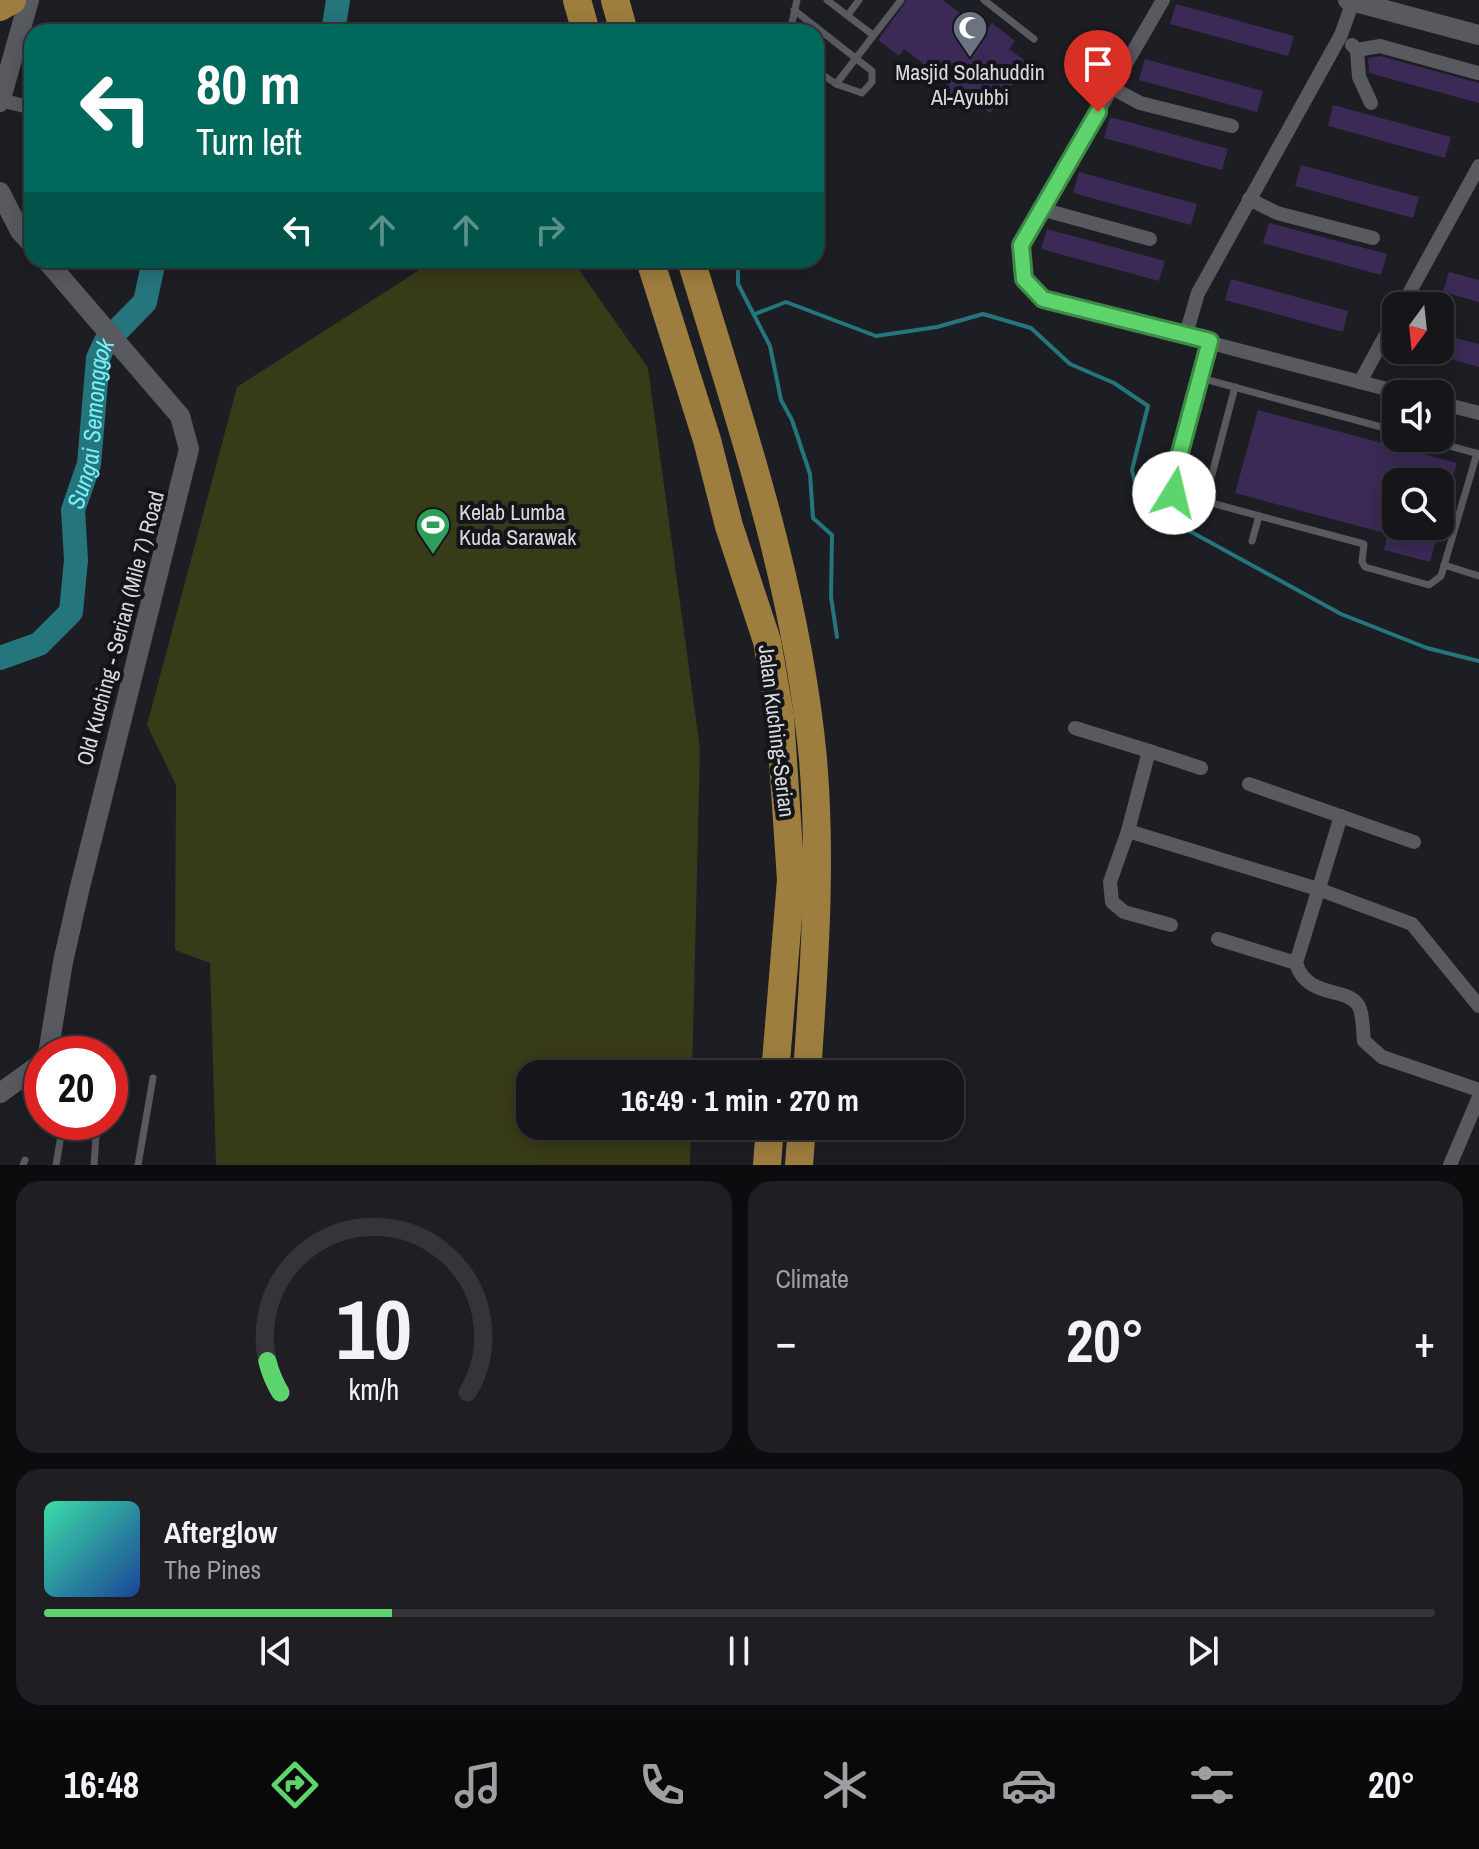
<!DOCTYPE html>
<meta charset="utf-8">
<style>
body{margin:0;font-family:"Archivo Narrow",sans-serif;background:#1f1f23;color:#f1f3f6;height:100vh;display:flex;flex-direction:column;font-size:30px;white-space:nowrap}
*{box-sizing:border-box;margin:0}
p{font-size:26px;color:#9e9fa2}
.icon{flex:none;width:44px;height:44px;fill:none;stroke:currentColor;stroke-width:2;stroke-linecap:round;stroke-linejoin:round}
.map{position:relative;height:1165px;overflow:hidden}
.side{display:flex;flex-direction:column;gap:16px;padding:16px;background:#0c0c0e;flex:1}
.side>*{flex:none}
.hud{position:absolute;left:24px;top:24px;width:800px;height:244px;border-radius:24px;box-shadow:0 4px 20px #0003,0 0 0 2px #353539;background:#00695c;color:#fff;overflow:hidden}
.needle{width:52px;rotate:195deg}
.fabs{position:absolute;left:1382px;top:292px;display:grid;gap:16px}
.fabs a{display:grid;place-items:center;width:72px;height:72px;border-radius:16px;background:#16161a;box-shadow:0 4px 20px #0003,0 0 0 2px #353539;font-size:40px}
.speed{position:absolute;left:24px;top:1036px;display:flex;gap:16px;font-size:40px;font-weight:700;text-align:center}
.speed>*{display:grid;place-content:center;width:104px;height:104px;border-radius:50%;background:#16161a;box-shadow:0 4px 20px #0003,0 0 0 2px #353539;line-height:1}
.speed .limit{border:12px solid #d22;background:#fff;color:#111}
.pin{position:absolute;display:grid;place-items:center;width:68px;height:68px;color:#fff;margin:-82px -34px;border-radius:50% 50% 50% 0;rotate:-45deg;box-shadow:0 0 8px #0007}
.pin .icon{rotate:45deg}
.me{position:absolute;width:88px;margin:-44px;rotate:9deg;stroke-linejoin:round;filter:drop-shadow(0 0 6px #0008)}
.turn{display:flex;align-items:center;gap:28px;height:168px;padding:0 40px;font-size:36px}
.turn .icon{width:104px;height:104px;stroke-width:2.5}
.turn b{display:block;font-size:56px;line-height:68px}
.lanes{display:flex;align-items:center;height:76px;padding:0 40px;background:#0003;justify-content:center;gap:40px;direction:ltr}
.lanes .off{opacity:.35}
.big{font-size:60px;font-weight:700;line-height:1.1}
.side .widget{flex:1;display:flex;flex-direction:column;justify-content:center;gap:12px;min-width:0;padding:0 28px;border-radius:24px;background:#1f1f23}
.side .dial{align-items:center;gap:0}
.dial svg{height:208px;overflow:visible;fill:none;stroke:#353539;stroke-width:7;stroke-linecap:round;text-anchor:middle}
.dial text{fill:#f1f3f6;stroke:none}
.song{display:flex;align-items:center;gap:24px}
.cover{width:96px;height:96px;border-radius:12px;background:linear-gradient(135deg,hsl(160 70% 55%),hsl(220 70% 35%))}
.played{height:8px;border-radius:4px;background:linear-gradient(90deg,#5ed56c 25%,#353539 25%)}
.keys{display:flex;justify-content:space-around;direction:ltr}
.heat{display:flex;justify-content:space-between;align-items:center;font-size:44px;direction:ltr}
.side .tiles{flex:1;display:grid;gap:16px;grid-template-columns:1fr 1fr}
.widget:last-child{grid-column:span 2}
.trip{position:absolute;left:516px;top:1060px;width:448px;height:80px;border-radius:24px;background:#16161a;box-shadow:0 4px 20px #0003,0 0 0 2px #353539;font-weight:700;line-height:80px;text-align:center}
.tabs{display:flex;height:128px;justify-content:space-around;align-items:center;background:#09090a;color:#9e9fa2}
.tabs .icon{width:56px;height:56px}
.tabs .on{color:#5ed56c}
.tabs b{font-size:36px;color:#f1f3f6}
.map>svg:first-child{display:block}
.green{fill:#383b17}
.lines{fill:none;stroke-linecap:round;stroke-linejoin:round}
.stream{stroke:#25757c;stroke-width:4}
.river{stroke:#25757c;stroke-width:24}
.building{fill:#3b2a55}
.lane{stroke:#595a60;stroke-width:7}
.street{stroke:#595a60;stroke-width:14}
.secondary{stroke:#595a60;stroke-width:20}
.highway{stroke:#9e7e3f;stroke-width:28}
.route-casing{stroke:#3d8a46;stroke-width:20}
.route{stroke:#5ed56c;stroke-width:14}
.labels{text-anchor:middle;dominant-baseline:central;stroke-width:8;stroke-linejoin:round;paint-order:stroke}
.poi-label{font-size:22px;fill:#d9dadd;stroke:#14151a}
.street-label{font-size:22px;fill:#d9dadd;stroke:#14151a}
.water-label{font-size:24px;font-style:italic;fill:#7ceff9;stroke:#14151a}
</style>
<div class="map">
<svg width="1479" height="1165" viewBox="0 0 1479 1165">
<rect width="100%" height="100%" fill="#1d1e23"/>
<!-- green -->
<polygon class="green" points="435,260 572,260 648,368 700,749 692,1074 530,1074 530,1126 691,1126 690,1165 216,1165 210,963 175,950 176,785 147,725 237,387"/>
<g class="lines">
<!-- stream -->
<g class="stream">
<polyline points="738,260 738,284 770,346 781,400 792,420 810,474 813,518 832,535 831,597 837,637"/>
<polyline points="755,314 786,302 876,336 937,327 983,314 1031,328 1070,364 1114,383 1148,406 1132,470 1143,516 1186,529 1341,614 1427,648 1479,661"/>
</g>
<!-- river -->
<g class="river">
<polyline points="333,32 338,0"/>
<path id="s1" d="M 0,658 L 39,644 L 71,612 L 76,560 L 73,510 L 89,464 L 98,358 L 105,343 L 145,302 L 154,260"/>
</g>
</g>
<!-- building -->
<g class="building">
<polygon points="907,0 943,0 985,32 992,23 1015,41 1009,49 1028,63 990,113 970,98 964,105 943,89 948,83 904,49 899,56 878,40"/>
<polygon points="1176,4 1294,36 1288,56 1170,24"/>
<polygon points="1380,56 1479,83 1479,103 1369,73 1368,58"/>
<polygon points="1145,59 1263,91 1257,112 1139,80"/>
<polygon points="1333,105 1451,137 1445,158 1328,126"/>
<polygon points="1110,117 1228,149 1222,170 1104,138"/>
<polygon points="1301,165 1419,197 1413,218 1295,186"/>
<polygon points="1079,172 1197,204 1191,225 1073,193"/>
<polygon points="1269,223 1387,254 1381,275 1263,243"/>
<polygon points="1047,229 1165,261 1159,281 1041,249"/>
<polygon points="1449,272 1479,280 1479,302 1443,292"/>
<polygon points="1231,279 1348,311 1343,332 1225,300"/>
<polygon points="1440,334 1479,344 1479,367 1440,356"/>
<polygon points="1258,410 1457,463 1443,514 1440,513 1440,482 1396,482 1396,526 1440,526 1430,562 1384,550 1388,534 1235,493"/>
</g>
<g class="lines">
<!-- lane -->
<g class="lane">
<polyline points="827,0 873,35"/>
<polyline points="984,0 1034,39"/>
<polyline points="794,10 872,71 872,82 862,93 836,84"/>
<polyline points="848,15 859,0"/>
<polyline points="790,32 797,0"/>
<polyline points="816,70 836,84 901,0"/>
<polyline points="1209,343 1171,486 1174,493 1364,544 1362,562 1365,567 1429,585 1441,576 1477,453"/>
<polyline points="1201,378 1396,431"/>
<polyline points="1420,438 1479,454"/>
<polyline points="1205,501 1235,387"/>
<polyline points="1252,541 1259,516"/>
<polyline points="1444,565 1479,576"/>
<polyline points="23,1165 25,1160"/>
<polyline points="56,1165 60,1141"/>
<polyline points="94,1165 97,1122"/>
<polyline points="138,1165 153,1078"/>
</g>
<!-- street -->
<g class="street">
<polyline points="1163,0 1021,245 1024,279 1043,299 1406,394"/>
<polyline points="1352,45 1357,50 1359,77 1371,103"/>
<polyline points="1357,50 1380,46 1478,73"/>
<polyline points="1112,88 1140,103 1232,126"/>
<polyline points="1,100 32,108"/>
<polyline points="1249,199 1277,213 1373,238"/>
<polyline points="1041,209 1150,239"/>
<polyline points="1402,306 1479,166"/>
<polyline points="1186,334 1198,293 1341,35 1353,1"/>
<polyline points="1360,382 1396,316"/>
<polyline points="1440,403 1479,413"/>
<polyline points="1075,728 1149,751"/>
<polyline points="1201,768 1149,751 1128,831 1318,889 1412,924 1479,1006"/>
<polyline points="1249,784 1414,842"/>
<path d="M 1341,816 L 1296,963 C 1307,1001 1352,985 1360,1009 C 1363,1018 1363,1031 1364,1041 L 1382,1057 L 1479,1090"/>
<polyline points="1128,831 1110,882 1112,902 1124,912 1171,925"/>
<polyline points="1218,939 1296,963"/>
<polyline points="1450,1165 1479,1097"/>
</g>
<!-- secondary -->
<g class="secondary">
<polyline points="1348,0 1479,35"/>
<polyline points="0,102 29,0"/>
<polyline points="0,192 20,231 32,244"/>
<polyline points="46,260 180,416 189,449 79,891 63,962 48,1054"/>
<polyline points="0,1093 42,1063"/>
</g>
<!-- highway -->
<g class="highway">
<polyline points="577,0 586,32"/>
<polyline points="615,0 624,32"/>
<polyline points="0,7 12,0"/>
<polyline points="650,260 707,440 729,526 767,641 780,716 791,880 775,1074"/>
<path d="M 691,260 C 741,424 797,588 813,759 C 822,864 814,969 807,1074"/>
<polyline points="767,1165 770,1126"/>
<polyline points="799,1165 802,1126"/>
</g>
</g>
<g class="lines">
<defs>
<polyline id="route" points="1098,112 1021,245 1024,279 1043,299 1210,341 1171,486 1174,493"/>
</defs>
<!-- route casing -->
<use href="#route" class="route-casing"/>
<!-- route -->
<use href="#route" class="route"/>
</g>
<!-- icons -->
<defs>
<symbol id="mosque-pin" viewBox="-11 -11 22 30"><path d="M0 17L-7.5 6A9.5 9.5 0 1 1 7.5 6Z" fill="#6b7280" stroke="#14151a"/><path d="M3.5-4.9A6 6 0 1 0 3.5 4.9A5 5 0 1 1 3.5-4.9Z" fill="#fff"/></symbol>
<symbol id="stadium-pin" viewBox="-11 -11 22 30"><path d="M0 17L-7.5 6A9.5 9.5 0 1 1 7.5 6Z" fill="#2e9e5b" stroke="#14151a"/><path d="M0-5a6.5 5 0 1 0 0 10a6.5 5 0 1 0 0-10ZM-3.5-1.8h7v3.6h-7Z" fill="#fff"/></symbol>
</defs>
<g fill-rule="evenodd">
<use href="#mosque-pin" x="950" y="8" width="40" height="54"/>
<use href="#stadium-pin" x="413" y="505" width="40" height="54"/>
</g>
<g class="labels">
<!-- poi labels -->
<g class="poi-label">
<text x="970" y="72">Masjid Solahuddin<tspan x="970" dy="25">Al-Ayubbi</tspan></text>
<text x="459" y="512" text-anchor="start">Kelab Lumba<tspan x="459" dy="25">Kuda Sarawak</tspan></text>
</g>
<!-- street labels -->
<g class="street-label">
<text transform="translate(120 628) rotate(-75)">Old Kuching - Serian (Mile 7) Road</text>
<text transform="translate(777 731) rotate(83)">Jalan Kuching-Serian</text>
</g>
<!-- water labels -->
<g class="water-label">
<text stroke="none"><textPath href="#s1" startOffset="278">Sungai Semonggok</textPath></text>
</g>
</g>
</svg>
<div class="fabs">
<a><svg class="needle" viewBox="-14 -14 28 28"><path d="M0-13l5 13h-10z" fill="#e53935"/><path d="M0 13l5-13h-10z" fill="#9e9fa2"/></svg></a>
<a><svg class="icon" aria-label="sound" viewBox="0 0 24 24"><path d="M4 9h4l5-4v14l-5-4H4zM17 9q2 3 0 6"/></svg></a>
<a><svg class="icon" aria-label="search" viewBox="0 0 24 24"><circle cx="10" cy="10" r="6"/><path d="M15 15l6 6"/></svg></a>
</div>
<div class="speed"><div class="limit">20</div></div>
<div class="pin" style="left:1098px;top:112px;background:#d93025"><svg class="icon" aria-label="arrive" viewBox="0 0 24 24"><path d="M6 21V4h12l-3 4 3 4H6"/></svg></div>
<svg class="me" style="left:1174px;top:493px" viewBox="-20 -20 40 40"><circle r="19" fill="#fff"/><path d="M0-13L10 11 0 6-10 11z" fill="#5ed56c"/></svg>
<div class="trip">16:49 · 1 min · 270 m</div>
<div class="hud">
<div class="turn"><svg class="icon" aria-label="left" viewBox="0 0 24 24"><path d="M17 20v-9H6M10 6l-5 5 5 5"/></svg><div><b>80 m</b>Turn left</div></div>
<div class="lanes"><svg class="icon" aria-label="left" viewBox="0 0 24 24"><path d="M17 20v-9H6M10 6l-5 5 5 5"/></svg><svg class="icon off" aria-label="ahead" viewBox="0 0 24 24"><path d="M12 20V5M6 11l6-6 6 6"/></svg><svg class="icon off" aria-label="ahead" viewBox="0 0 24 24"><path d="M12 20V5M6 11l6-6 6 6"/></svg><svg class="icon off" aria-label="right" viewBox="0 0 24 24"><path d="M7 20v-9h11M14 6l5 5-5 5"/></svg></div>
</div>
</div>
<section class="side">
<div class="tiles">
<div class="widget dial"><svg viewBox="0 0 100 80">
<path d="M14 69A42 42 0 1 1 86 69"/>
<path d="M14 69A42 42 0 0 1 9 57" stroke="#5ed56c"/>
<text x="50" y="56" font-size="32" font-weight="700">10</text>
<text x="50" y="72" font-size="11">km/h</text>
</svg></div>
<div class="widget"><p>Climate</p>
<div class="heat"><a>−</a><b class="big">20°</b><a>+</a></div>
</div>
<div class="widget">
<div class="song"><i class="cover"></i><div><b>Afterglow</b><p>The Pines</p></div></div>
<div class="played"></div>
<div class="keys"><svg class="icon" aria-label="previous" viewBox="0 0 24 24"><path d="M18 5L8 12l10 7zM5 5v14"/></svg><svg class="icon" aria-label="pause" viewBox="0 0 24 24"><path d="M8 5v14M16 5v14"/></svg><svg class="icon" aria-label="next" viewBox="0 0 24 24"><path d="M6 5l10 7-10 7zM19 5v14"/></svg></div>
</div>
</div>
</section>
<nav class="tabs">
<b>16:48</b>
<svg class="icon on" aria-label="directions" viewBox="0 0 24 24"><path d="M12 3l9 9-9 9-9-9zM9 14v-3h6M13 9l2 2-2 2"/></svg>
<svg class="icon" aria-label="music" viewBox="0 0 24 24"><path d="M9 18V5l10-2v13"/><circle cx="6" cy="18" r="3"/><circle cx="16" cy="16" r="3"/></svg>
<svg class="icon" aria-label="phone" viewBox="0 0 24 24"><path d="M5 4h4l2 5-3 2q2 4 5 5l2-3 5 2v4C11 20 4 13 5 4z"/></svg>
<svg class="icon" aria-label="climate" viewBox="0 0 24 24"><path d="M12 3v18M4 7l16 10M4 17L20 7"/></svg>
<svg class="icon" aria-label="car" viewBox="0 0 24 24"><path d="M5 17H2v-5l4-1 3-4h7l3 4 3 1v5h-3M9 17h6M6 11h13"/><circle cx="7" cy="17" r="2"/><circle cx="17" cy="17" r="2"/></svg>
<svg class="icon" aria-label="filters" viewBox="0 0 24 24"><path d="M4 7h16M4 17h16"/><circle cx="9" cy="7" r="2"/><circle cx="15" cy="17" r="2"/></svg>
<b>20°</b>
</nav>
